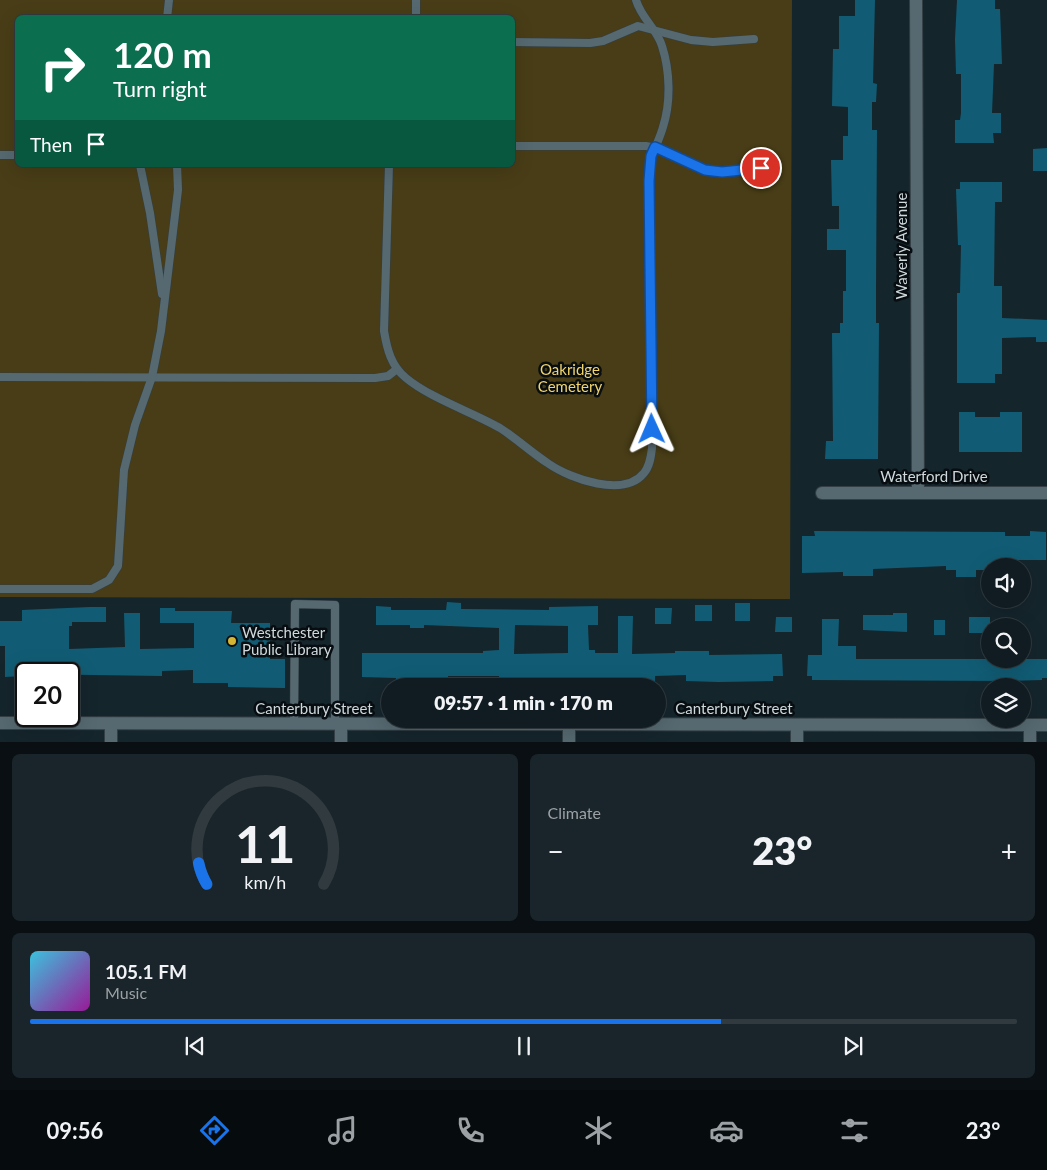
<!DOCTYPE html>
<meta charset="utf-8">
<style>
body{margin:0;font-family:Lato,sans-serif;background:#19252a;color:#f1f3f6;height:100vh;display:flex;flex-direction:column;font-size:19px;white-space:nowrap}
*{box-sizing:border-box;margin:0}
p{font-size:16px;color:#9ca1a5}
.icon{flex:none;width:28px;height:28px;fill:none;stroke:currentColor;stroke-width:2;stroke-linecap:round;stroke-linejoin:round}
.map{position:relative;height:742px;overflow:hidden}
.side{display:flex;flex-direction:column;gap:12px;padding:12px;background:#090f12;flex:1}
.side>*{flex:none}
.hud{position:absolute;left:15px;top:15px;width:500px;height:152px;border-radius:8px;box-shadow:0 5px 20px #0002,0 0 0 1px #303a3f;background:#0b6e4f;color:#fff;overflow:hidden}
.fabs{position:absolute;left:981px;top:558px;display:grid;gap:10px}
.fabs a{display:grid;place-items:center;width:50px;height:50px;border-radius:50%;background:#101c21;box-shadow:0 5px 20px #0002,0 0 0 1px #303a3f;font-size:25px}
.speed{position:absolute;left:15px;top:662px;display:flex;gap:10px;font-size:25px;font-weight:700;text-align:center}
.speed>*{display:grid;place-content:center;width:65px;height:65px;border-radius:50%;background:#101c21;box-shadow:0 5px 20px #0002,0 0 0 1px #303a3f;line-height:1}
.speed .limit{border:2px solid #111;border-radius:8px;background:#fff;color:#111}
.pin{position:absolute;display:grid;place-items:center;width:42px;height:42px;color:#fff;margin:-21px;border:2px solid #fff;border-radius:50%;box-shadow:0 1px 5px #0007}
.me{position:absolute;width:55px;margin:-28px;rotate:359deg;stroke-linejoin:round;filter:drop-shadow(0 0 4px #0008)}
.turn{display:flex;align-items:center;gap:18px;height:105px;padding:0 15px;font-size:22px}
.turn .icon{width:65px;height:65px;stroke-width:2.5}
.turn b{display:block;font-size:35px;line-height:42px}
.then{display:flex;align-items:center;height:48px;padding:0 15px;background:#0003;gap:10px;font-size:19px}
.big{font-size:38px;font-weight:800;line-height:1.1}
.side .widget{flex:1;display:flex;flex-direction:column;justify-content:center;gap:8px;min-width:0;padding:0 18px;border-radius:8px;background:#19252a}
.side .dial{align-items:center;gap:0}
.dial svg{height:130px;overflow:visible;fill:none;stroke:#303a3f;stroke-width:7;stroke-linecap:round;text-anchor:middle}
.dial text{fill:#f1f3f6;stroke:none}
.song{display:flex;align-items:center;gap:15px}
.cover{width:60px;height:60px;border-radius:8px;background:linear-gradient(135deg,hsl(190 70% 55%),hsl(300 70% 35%))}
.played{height:5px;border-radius:2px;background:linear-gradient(90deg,#1a73e8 70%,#303a3f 70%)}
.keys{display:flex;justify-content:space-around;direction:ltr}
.heat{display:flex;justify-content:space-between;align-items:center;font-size:28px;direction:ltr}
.side .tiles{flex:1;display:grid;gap:12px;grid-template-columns:1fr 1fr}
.widget:last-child{grid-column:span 2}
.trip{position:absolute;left:381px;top:678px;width:285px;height:50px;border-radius:25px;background:#101c21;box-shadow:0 5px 20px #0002,0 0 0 1px #303a3f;font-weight:800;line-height:50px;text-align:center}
.dock{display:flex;height:80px;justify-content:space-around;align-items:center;background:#060b0d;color:#9ca1a5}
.dock .icon{width:35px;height:35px}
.dock .current{color:#1a73e8}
.dock b{font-size:22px;color:#f1f3f6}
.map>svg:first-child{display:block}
.green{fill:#483d16;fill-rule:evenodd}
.building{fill:#115c74;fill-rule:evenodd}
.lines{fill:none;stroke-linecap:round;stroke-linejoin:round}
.service-casing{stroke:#333f44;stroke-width:9}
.minor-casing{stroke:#333f44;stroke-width:14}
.service{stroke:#566970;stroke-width:8}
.minor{stroke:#566970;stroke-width:12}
.route-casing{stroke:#114b97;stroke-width:12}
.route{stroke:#1a73e8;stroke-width:9}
.poi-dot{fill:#d6b534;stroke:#070d10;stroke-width:2}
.labels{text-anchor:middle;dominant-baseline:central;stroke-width:5;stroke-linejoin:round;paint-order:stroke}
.street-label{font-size:15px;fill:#cfd9dd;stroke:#070d10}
.park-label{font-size:15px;fill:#f2d46c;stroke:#070d10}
.poi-label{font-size:15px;fill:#cfd9dd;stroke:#070d10;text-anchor:start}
</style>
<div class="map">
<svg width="1047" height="743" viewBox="0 0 1047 743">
<rect width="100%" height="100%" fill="#15252c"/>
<!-- green -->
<path class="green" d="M 0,0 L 792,0 L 790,599 L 0,597 ZM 18,18 L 512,18 L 512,165 L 18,165 Z"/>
<!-- building -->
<g class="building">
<polygon points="855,0 875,0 873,83 877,84 876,102 872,102 872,130 877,130 876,291 876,323 879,323 878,459 825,459 826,441 833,441 832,333 840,333 840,323 843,323 843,291 846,291 846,250 827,250 827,229 839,229 839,206 832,206 831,160 843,160 843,136 848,136 848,107 832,106 833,49 839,49 839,16 855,16"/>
<polygon points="957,0 995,0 995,9 1000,9 1002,64 994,64 992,113 1001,113 1001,133 993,133 994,143 955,143 955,120 960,120 961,113 961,74 956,74 955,39"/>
<polygon points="1047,148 1047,171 1033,171 1033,149"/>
<polygon points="960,182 1002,182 1002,202 995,202 994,286 1002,286 1002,318 1047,320 1047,342 1036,342 1036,337 1002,338 1002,374 995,374 995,383 957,383 957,293 960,293 961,245 958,245 956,189 960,189"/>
<polygon points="959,412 975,412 975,417 1000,417 1000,412 1022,412 1022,452 959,452"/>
<polygon points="814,531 1005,532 1005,536 1030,536 1030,531 1046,532 1046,560 1012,560 1012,566 990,566 990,570 976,570 976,577 956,577 956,570 946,570 946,566 873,569 873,576 843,576 843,572 802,573 802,536 815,536"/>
<path d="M 447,602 L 461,603 L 461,609 L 549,610 L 549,607 L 598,606 L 598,625 L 588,625 L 589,650 L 595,650 L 595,653 L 618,653 L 618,616 L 633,616 L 632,654 L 675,653 L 675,651 L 709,651 L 709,655 L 782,654 L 783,676 L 773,676 L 773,681 L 718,682 L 686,681 L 686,675 L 655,676 L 655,681 L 638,681 L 638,678 L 580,680 L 580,677 L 551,677 L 551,681 L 533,681 L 499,680 L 499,676 L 448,676 L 448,681 L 396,681 L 396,678 L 362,677 L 362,653 L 483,653 L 483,651 L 499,650 L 499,628 L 424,625 L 424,628 L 410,628 L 410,625 L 376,625 L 376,606 L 391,607 L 391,610 L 446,610 ZM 515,625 L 568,626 L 568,653 L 514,654 Z"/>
<rect x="735" y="603" width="15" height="18"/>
<rect x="695" y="605" width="17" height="16"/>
<polygon points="90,607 106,607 106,622 72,622 72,626 69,626 69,649 125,647 124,613 140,613 140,649 194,648 194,623 160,623 160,608 175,608 175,611 232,611 231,623 270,623 270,659 285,659 285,688 228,687 228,683 193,683 193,670 162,671 162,676 24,674 24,676 5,677 5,646 0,646 0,621 22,621 22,610"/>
<polygon points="655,608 672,608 671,624 655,624"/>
<polygon points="893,613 907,613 907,632 863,630 863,615 893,615"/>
<polygon points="776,617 792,617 792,632 775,632"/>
<rect x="969" y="617" width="21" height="16"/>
<polygon points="822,619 839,619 838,646 856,646 856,659 1047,659 1047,678 1042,678 1042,680 1008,681 812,680 812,676 807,676 808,655 822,655"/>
<rect x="934" y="620" width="11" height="15"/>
</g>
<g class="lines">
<defs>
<g id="service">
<polyline points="416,0 416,18"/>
<polyline points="167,18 169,0"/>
<polyline points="512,42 590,43 603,41 638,26 691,40 713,42 754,39"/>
<path d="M 512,146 L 646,146 C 668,148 683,162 703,169 C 722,175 742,171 761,168"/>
<polyline points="0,155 18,155"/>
<polyline points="140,165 150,213 162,294"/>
<path d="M 389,165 L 384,331 C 387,349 391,366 406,378 C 430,398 472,412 500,428 C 517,439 532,453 549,464 C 571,479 624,498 644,473 C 650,466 651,456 652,448 L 650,167 C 652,152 659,141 663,127 C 671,102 670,71 662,46 C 657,29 641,18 636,0"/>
<polyline points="0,377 375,378 388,376 397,369"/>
<polyline points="0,589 92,589 109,580 118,566 124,470 135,425 152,377 161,331 178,190 177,165"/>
<polyline points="294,724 295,604 335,605 335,725"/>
</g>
<g id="minor">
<polyline points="916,0 918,492"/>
<polyline points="822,493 1047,493"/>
<polyline points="0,723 1047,725"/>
<polyline points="111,724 111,743"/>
<polyline points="797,725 797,743"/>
<polyline points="341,743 341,725"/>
<polyline points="569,743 569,724"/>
<polyline points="1030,743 1030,725"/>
</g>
</defs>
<!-- service casing -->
<use href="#service" class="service-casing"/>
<!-- minor casing -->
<use href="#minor" class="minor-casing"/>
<!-- service -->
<use href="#service" class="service"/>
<!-- minor -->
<use href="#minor" class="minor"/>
</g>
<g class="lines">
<defs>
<polyline id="route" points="652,429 649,181 651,156 655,147 705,170 722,172 761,168"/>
</defs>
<!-- route casing -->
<use href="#route" class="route-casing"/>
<!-- route -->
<use href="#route" class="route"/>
</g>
<!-- markers -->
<circle class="poi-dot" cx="232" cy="641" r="5"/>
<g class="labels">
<!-- street labels -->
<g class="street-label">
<text transform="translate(901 246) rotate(-90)">Waverly Avenue</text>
<text x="934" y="476">Waterford Drive</text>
<text x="314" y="708">Canterbury Street</text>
<text x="734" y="708">Canterbury Street</text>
</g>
<!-- park labels -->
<g class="park-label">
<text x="570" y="369">Oakridge<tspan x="570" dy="17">Cemetery</tspan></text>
</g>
<!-- poi labels -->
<g class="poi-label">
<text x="242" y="632">Westchester<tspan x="242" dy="17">Public Library</tspan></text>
</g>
</g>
</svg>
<div class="fabs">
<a><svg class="icon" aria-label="sound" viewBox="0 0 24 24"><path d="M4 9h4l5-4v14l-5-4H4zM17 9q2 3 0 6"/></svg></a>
<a><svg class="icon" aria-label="search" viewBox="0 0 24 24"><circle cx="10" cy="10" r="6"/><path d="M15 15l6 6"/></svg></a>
<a><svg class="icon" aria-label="layers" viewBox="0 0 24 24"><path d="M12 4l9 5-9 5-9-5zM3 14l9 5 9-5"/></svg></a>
</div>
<div class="speed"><div class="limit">20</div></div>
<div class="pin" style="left:761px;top:168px;background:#d93025"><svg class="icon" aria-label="arrive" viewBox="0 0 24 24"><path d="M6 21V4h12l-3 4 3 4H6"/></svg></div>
<svg class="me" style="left:652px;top:429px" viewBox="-20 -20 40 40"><path d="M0-17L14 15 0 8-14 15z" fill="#1a73e8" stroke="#fff" stroke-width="4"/></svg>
<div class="trip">09:57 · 1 min · 170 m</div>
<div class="hud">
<div class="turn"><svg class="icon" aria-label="right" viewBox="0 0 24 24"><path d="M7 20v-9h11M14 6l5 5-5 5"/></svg><div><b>120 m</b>Turn right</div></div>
<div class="then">Then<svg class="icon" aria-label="arrive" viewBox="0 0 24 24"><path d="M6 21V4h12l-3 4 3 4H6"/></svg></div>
</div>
</div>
<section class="side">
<div class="tiles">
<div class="widget dial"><svg viewBox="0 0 100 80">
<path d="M14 69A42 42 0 1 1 86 69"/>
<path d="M14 69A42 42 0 0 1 9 56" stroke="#1a73e8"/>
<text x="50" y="56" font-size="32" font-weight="700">11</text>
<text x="50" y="72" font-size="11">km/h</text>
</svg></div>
<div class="widget"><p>Climate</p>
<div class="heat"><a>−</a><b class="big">23°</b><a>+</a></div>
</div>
<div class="widget">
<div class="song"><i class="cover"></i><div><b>105.1 FM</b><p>Music</p></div></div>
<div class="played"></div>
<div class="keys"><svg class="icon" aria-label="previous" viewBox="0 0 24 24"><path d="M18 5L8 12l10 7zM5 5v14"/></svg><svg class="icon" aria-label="pause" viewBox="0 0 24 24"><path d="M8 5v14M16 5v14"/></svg><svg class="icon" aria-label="next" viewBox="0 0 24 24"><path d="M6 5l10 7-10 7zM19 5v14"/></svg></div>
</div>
</div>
</section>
<nav class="dock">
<b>09:56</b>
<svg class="icon current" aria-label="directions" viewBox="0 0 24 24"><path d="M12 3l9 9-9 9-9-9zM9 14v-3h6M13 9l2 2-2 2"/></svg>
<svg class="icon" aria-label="music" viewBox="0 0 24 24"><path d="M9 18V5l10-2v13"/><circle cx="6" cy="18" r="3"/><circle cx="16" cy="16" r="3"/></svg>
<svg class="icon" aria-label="phone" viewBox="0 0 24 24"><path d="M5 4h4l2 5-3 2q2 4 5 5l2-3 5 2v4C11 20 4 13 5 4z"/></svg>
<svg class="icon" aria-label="climate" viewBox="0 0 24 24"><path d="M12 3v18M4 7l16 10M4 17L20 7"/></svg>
<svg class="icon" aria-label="car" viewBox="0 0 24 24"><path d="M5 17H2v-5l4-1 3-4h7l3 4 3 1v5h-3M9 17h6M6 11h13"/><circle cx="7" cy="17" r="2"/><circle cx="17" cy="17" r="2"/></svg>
<svg class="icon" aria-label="filters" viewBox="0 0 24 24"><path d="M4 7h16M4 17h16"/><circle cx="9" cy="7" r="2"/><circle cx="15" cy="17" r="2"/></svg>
<b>23°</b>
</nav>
